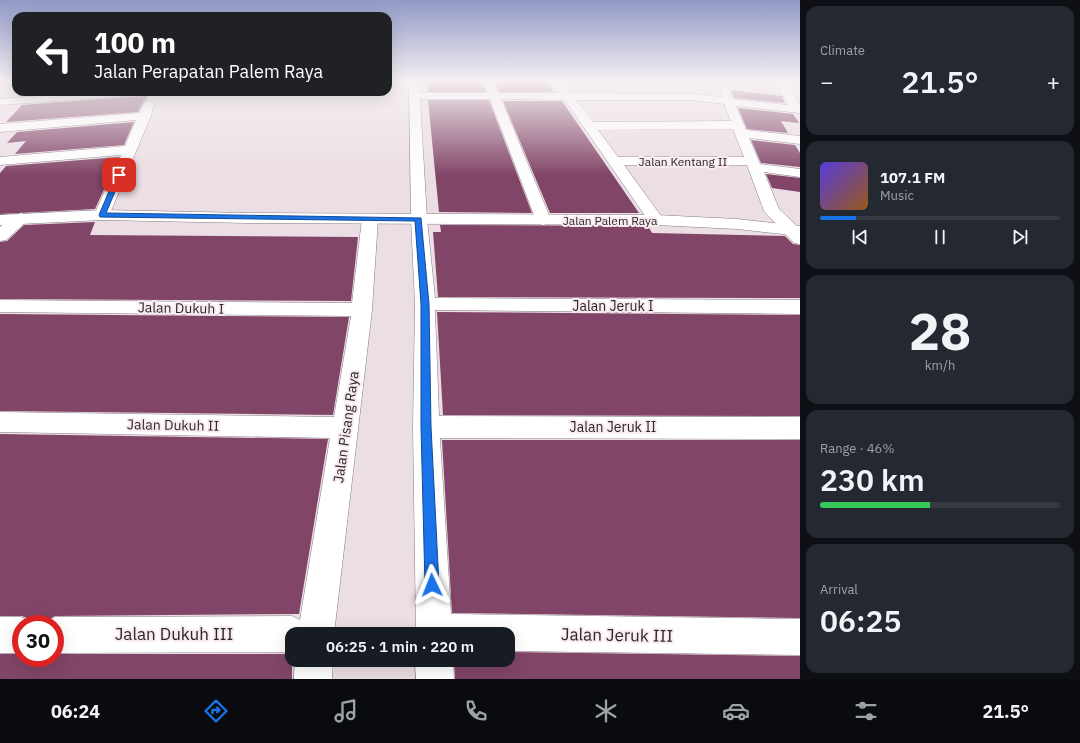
<!DOCTYPE html>
<meta charset="utf-8">
<style>
body{margin:0;font-family:"IBM Plex Sans",sans-serif;background:#242831;color:#f1f3f6;height:100vh;display:flex;flex-direction:column;font-size:15px;white-space:nowrap}
*{box-sizing:border-box;margin:0}
p{font-size:13px;color:#9ea1a6}
.icon{flex:none;width:22px;height:22px;fill:none;stroke:currentColor;stroke-width:2;stroke-linecap:round;stroke-linejoin:round}
.map{position:relative;flex:1;overflow:hidden}
.sheet{display:flex;flex-direction:column;gap:6px;padding:6px;background:#0d0f14;width:280px}
.sheet>*{flex:none}
.hud{position:absolute;left:12px;top:12px;width:380px;height:84px;border-radius:12px;box-shadow:0 4px 16px #0002;background:#202124;color:#fff;overflow:hidden}
.speed{position:absolute;left:12px;top:615px;display:flex;gap:8px;font-size:20px;font-weight:700;text-align:center}
.speed>*{display:grid;place-content:center;width:52px;height:52px;border-radius:50%;background:#171b24;box-shadow:0 4px 16px #0002;line-height:1}
.speed .limit{border:6px solid #d22;background:#fff;color:#111}
.pin{position:absolute;display:grid;place-items:center;width:34px;height:34px;color:#fff;margin:-17px;border-radius:8px;box-shadow:0 2px 6px #0006}
.me{position:absolute;width:44px;margin:-22px;rotate:358deg;stroke-linejoin:round;filter:drop-shadow(0 0 3px #0008)}
.turn{display:flex;align-items:center;gap:14px;height:84px;padding:0 16px;font-size:18px}
.turn .icon{width:52px;height:52px;stroke-width:2.5}
.turn b{display:block;font-size:28px;line-height:34px}
.big{font-size:30px;font-weight:600;line-height:1.1}
.sheet .tile{flex:1;display:flex;flex-direction:column;justify-content:center;gap:6px;min-width:0;padding:0 14px;border-radius:12px;background:#242831}
.sheet .dial{align-items:center;gap:0}
.dial b{font-size:52px;line-height:1}
.song{display:flex;align-items:center;gap:12px}
.cover{width:48px;height:48px;border-radius:6px;background:linear-gradient(135deg,hsl(250 70% 55%),hsl(30 70% 35%))}
.played{height:4px;border-radius:2px;background:linear-gradient(90deg,#1a73e8 15%,#363941 15%)}
.keys{display:flex;justify-content:space-around;direction:ltr}
.heat{display:flex;justify-content:space-between;align-items:center;font-size:22px;direction:ltr}
.charge{height:6px;border-radius:3px;background:linear-gradient(90deg,#34c759 46%,#363941 0)}
.trip{position:absolute;left:285px;top:627px;width:230px;height:40px;border-radius:12px;background:#171b24;box-shadow:0 4px 16px #0002;font-weight:600;line-height:40px;text-align:center}
.dock{display:flex;height:64px;justify-content:space-around;align-items:center;background:#090b0e;color:#9ea1a6}
.dock .icon{width:28px;height:28px}
.dock .on{color:#1a73e8}
.dock b{font-size:18px;color:#f1f3f6}
main{display:flex;flex:1;min-height:0}
.map>svg:first-child{display:block}
.building{fill:#814567}
.lines{fill:none;stroke-linecap:round;stroke-linejoin:round}
.minor-casing{stroke:#897d83;stroke-width:1}
.tertiary-casing{stroke:#897d83;stroke-width:1}
.minor{fill:#fff;fill-rule:evenodd}
.tertiary{fill:#fff;fill-rule:evenodd}
.route{fill:#1a73e8;stroke:#114b97}
.labels{text-anchor:middle;dominant-baseline:central;stroke-width:4;stroke-linejoin:round;paint-order:stroke}
.far-street-label{font-size:12px;fill:#2c2729;stroke:#f8ebf2}
.street-label{font-size:14px;fill:#2c2729;stroke:#f8ebf2}
.near-street-label{font-size:17px;fill:#2c2729;stroke:#f8ebf2}
</style>
<main>
<div class="map">
<svg width="800" height="679" viewBox="0 0 800 679">
<rect width="100%" height="100%" fill="#ebdee4"/>
<!-- building -->
<g class="building">
<polygon points="427,81 482,81 486,92 428,92"/>
<polygon points="495,81 546,81 554,92 499,92"/>
<polygon points="731,90 782,96 785,103 734,98"/>
<polygon points="148,92 150,92 146,100 144,101 138,112 6,122 22,105 142,96"/>
<polygon points="428,100 489,100 532,213 439,212"/>
<polygon points="503,101 562,101 639,213 550,213"/>
<polygon points="738,108 793,114 799,123 781,121 788,133 747,129"/>
<polygon points="134,122 124,145 15,154 26,141 7,143 17,132"/>
<polygon points="751,140 795,145 800,153 800,167 761,163"/>
<polygon points="119,157 95,209 0,214 0,173 6,166"/>
<polygon points="766,174 800,178 800,192 772,188"/>
<polygon points="95,222 90,235 358,237 351,301 0,299 0,242 7,241 24,225"/>
<polygon points="440,225 648,226 652,233 785,236 793,244 800,245 800,298 438,297 433,232 441,232"/>
<polygon points="437,312 800,315 800,416 443,415"/>
<polygon points="0,314 349,317 333,415 0,411"/>
<polygon points="0,434 328,439 299,614 55,616 41,624 36,624 35,621 22,616 0,616"/>
<polygon points="442,440 800,440 800,618 452,613"/>
<polygon points="508,652 800,656 800,679 455,679 454,660 508,660"/>
<polygon points="0,654 21,654 21,658 55,658 55,654 292,654 292,679 0,679"/>
</g>
<g class="lines">
<defs>
<g id="minor">
<path d="M 409,81 L 419,81 L 420,93 L 488,93 L 483,81 L 493,81 L 498,93 L 561,93 L 552,81 L 562,81 L 571,93 L 692,94 L 722,97 L 719,90 L 724,87 L 728,88 L 733,99 L 788,105 L 776,81 L 786,81 L 800,106 L 800,113 L 736,106 L 746,130 L 800,136 L 800,144 L 749,138 L 760,164 L 800,169 L 800,177 L 764,172 L 779,209 L 800,229 L 800,244 L 794,243 L 764,211 L 747,165 L 624,165 L 664,220 L 662,223 L 656,225 L 650,223 L 565,100 L 501,99 L 551,220 L 549,223 L 543,225 L 537,223 L 490,99 L 420,99 L 427,219 L 435,298 L 800,300 L 800,314 L 435,310 L 439,416 L 800,417 L 800,439 L 440,438 L 451,614 L 800,619 L 800,655 L 508,651 L 508,634 L 416,634 L 413,427 L 415,304 L 411,219 ZM 576,100 L 692,100 L 724,104 L 731,121 L 593,122 ZM 733,129 L 744,157 L 618,157 L 598,130 Z"/>
<polygon points="97,92 147,92 142,95 0,105 0,99"/>
<polygon points="149,101 154,104 151,116 108,218 102,220 96,218 94,215 121,155 0,165 0,157 125,146 136,120 0,132 0,124 139,113 145,102"/>
<polygon points="21,213 27,215 29,218 27,221 6,240 0,241 0,227 15,215"/>
<polygon points="370,214 376,216 378,219 372,310 334,634 292,634 292,652 55,653 55,624 42,624 55,617 292,616 300,620 330,438 0,432 0,412 334,417 351,316 0,312 0,300 352,303 362,219 364,216"/>
<polygon points="0,617 21,617 34,622 34,624 21,624 21,653 0,653"/>
<polygon points="295,660 333,660 332,679 294,679"/>
<polygon points="415,660 453,660 454,679 416,679"/>
</g>
<polygon id="tertiary" points="102,210 247,213 656,215 737,219 800,226 800,236 737,229 656,225 247,223 102,220 0,225 0,215"/>
</defs>
<!-- minor casing -->
<use href="#minor" class="minor-casing"/>
<!-- tertiary casing -->
<use href="#tertiary" class="tertiary-casing"/>
<!-- minor -->
<use href="#minor" class="minor"/>
<!-- tertiary -->
<use href="#tertiary" class="tertiary"/>
</g>
<!-- sky -->
<linearGradient id="sky" x2="0" y2="1"><stop stop-color="#9199c6"/><stop offset="0.46" stop-color="#f6f0f3"/><stop offset="1" stop-color="#f6f0f3" stop-opacity="0"/></linearGradient>
<rect width="800" height="176" fill="url(#sky)"/>
<!-- route -->
<polygon class="route" points="119,173 122,175 106,213 421,218 429,304 431,427 439,585 437,590 432,592 427,590 425,585 421,427 421,304 415,221 100,217 99,215 116,175"/>
<g class="labels">
<!-- far-street labels -->
<g class="far-street-label">
<text x="683" y="161">Jalan Kentang II</text>
<text x="610" y="220">Jalan Palem Raya</text>
</g>
<!-- street labels -->
<g class="street-label">
<text x="613" y="306">Jalan Jeruk I</text>
<text transform="translate(181 308) rotate(1)">Jalan Dukuh I</text>
<text transform="translate(173 425) rotate(1)">Jalan Dukuh II</text>
<text transform="translate(346 427) rotate(-82)">Jalan Pisang Raya</text>
<text x="613" y="427">Jalan Jeruk II</text>
</g>
<!-- near-street labels -->
<g class="near-street-label">
<text x="174" y="634">Jalan Dukuh III</text>
<text transform="translate(617 635) rotate(1)">Jalan Jeruk III</text>
</g>
</g>
</svg>
<div class="speed"><div class="limit">30</div></div>
<div class="pin" style="left:119px;top:175px;background:#d93025"><svg class="icon" aria-label="arrive" viewBox="0 0 24 24"><path d="M6 21V4h12l-3 4 3 4H6"/></svg></div>
<svg class="me" style="left:432px;top:585px" viewBox="-20 -20 40 40"><path d="M0-17L14 15 0 8-14 15z" fill="#1a73e8" stroke="#fff" stroke-width="4"/></svg>
<div class="trip">06:25 · 1 min · 220 m</div>
<div class="hud">
<div class="turn"><svg class="icon" aria-label="left" viewBox="0 0 24 24"><path d="M17 20v-9H6M10 6l-5 5 5 5"/></svg><div><b>100 m</b>Jalan Perapatan Palem Raya</div></div>
</div>
</div>
<section class="sheet">
<div class="tile"><p>Climate</p>
<div class="heat"><a>−</a><b class="big">21.5°</b><a>+</a></div>
</div>
<div class="tile">
<div class="song"><i class="cover"></i><div><b>107.1 FM</b><p>Music</p></div></div>
<div class="played"></div>
<div class="keys"><svg class="icon" aria-label="previous" viewBox="0 0 24 24"><path d="M18 5L8 12l10 7zM5 5v14"/></svg><svg class="icon" aria-label="pause" viewBox="0 0 24 24"><path d="M8 5v14M16 5v14"/></svg><svg class="icon" aria-label="next" viewBox="0 0 24 24"><path d="M6 5l10 7-10 7zM19 5v14"/></svg></div>
</div>
<div class="tile dial"><b>28</b><p>km/h</p></div>
<div class="tile"><p>Range · 46%</p><b class="big">230 km</b><div class="charge"></div></div>
<div class="tile"><p>Arrival</p><b class="big">06:25</b></div>
</section>
</main>
<nav class="dock">
<b>06:24</b>
<svg class="icon on" aria-label="directions" viewBox="0 0 24 24"><path d="M12 3l9 9-9 9-9-9zM9 14v-3h6M13 9l2 2-2 2"/></svg>
<svg class="icon" aria-label="music" viewBox="0 0 24 24"><path d="M9 18V5l10-2v13"/><circle cx="6" cy="18" r="3"/><circle cx="16" cy="16" r="3"/></svg>
<svg class="icon" aria-label="phone" viewBox="0 0 24 24"><path d="M5 4h4l2 5-3 2q2 4 5 5l2-3 5 2v4C11 20 4 13 5 4z"/></svg>
<svg class="icon" aria-label="climate" viewBox="0 0 24 24"><path d="M12 3v18M4 7l16 10M4 17L20 7"/></svg>
<svg class="icon" aria-label="car" viewBox="0 0 24 24"><path d="M5 17H2v-5l4-1 3-4h7l3 4 3 1v5h-3M9 17h6M6 11h13"/><circle cx="7" cy="17" r="2"/><circle cx="17" cy="17" r="2"/></svg>
<svg class="icon" aria-label="filters" viewBox="0 0 24 24"><path d="M4 7h16M4 17h16"/><circle cx="9" cy="7" r="2"/><circle cx="15" cy="17" r="2"/></svg>
<b>21.5°</b>
</nav>
